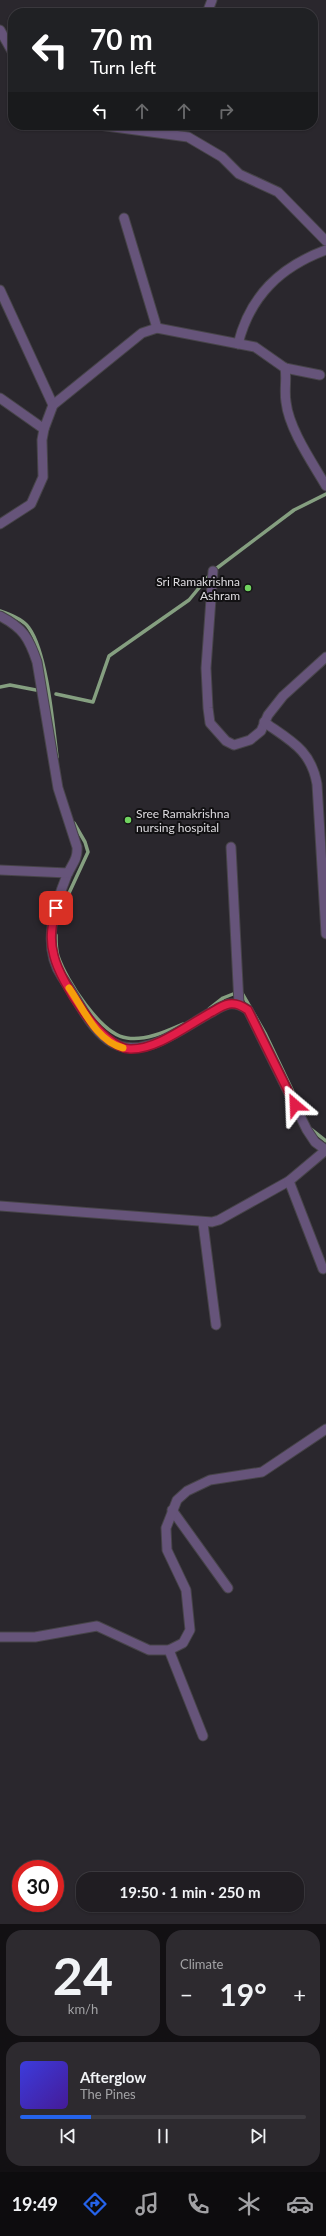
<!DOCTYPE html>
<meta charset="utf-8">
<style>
body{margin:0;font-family:Lato,sans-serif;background:#2d2a2f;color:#f1f3f6;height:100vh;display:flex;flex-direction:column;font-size:15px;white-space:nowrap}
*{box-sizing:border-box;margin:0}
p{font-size:13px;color:#a2a2a5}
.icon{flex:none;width:22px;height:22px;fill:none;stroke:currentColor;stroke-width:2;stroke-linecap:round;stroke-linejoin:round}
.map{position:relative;height:1924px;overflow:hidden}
.drawer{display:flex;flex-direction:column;gap:6px;padding:6px;background:#121013;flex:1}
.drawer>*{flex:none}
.hud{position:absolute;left:8px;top:8px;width:310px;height:122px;border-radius:16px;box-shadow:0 1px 3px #0004,0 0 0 1px #3d3b40;background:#202124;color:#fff;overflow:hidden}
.speed{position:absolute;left:12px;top:1860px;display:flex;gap:8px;font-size:20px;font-weight:700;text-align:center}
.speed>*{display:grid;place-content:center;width:52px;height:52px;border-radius:50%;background:#201d22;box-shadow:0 1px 3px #0004,0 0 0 1px #3d3b40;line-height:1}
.speed .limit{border:6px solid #d22;background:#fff;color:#111}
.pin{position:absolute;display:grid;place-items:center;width:34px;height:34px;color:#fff;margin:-17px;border-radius:8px;box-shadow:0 2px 6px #0006}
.me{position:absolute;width:44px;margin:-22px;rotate:334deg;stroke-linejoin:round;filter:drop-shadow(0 0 3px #0008)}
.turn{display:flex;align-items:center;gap:14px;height:84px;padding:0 16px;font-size:18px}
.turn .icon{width:52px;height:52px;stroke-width:2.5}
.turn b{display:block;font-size:28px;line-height:34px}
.lanes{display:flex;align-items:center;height:38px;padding:0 16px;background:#0003;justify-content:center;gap:20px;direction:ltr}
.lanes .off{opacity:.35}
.big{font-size:30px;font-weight:700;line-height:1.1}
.drawer .card{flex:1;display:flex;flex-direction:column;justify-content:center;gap:6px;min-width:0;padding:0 14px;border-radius:16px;background:#2d2a2f}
.drawer .dial{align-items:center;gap:0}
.dial b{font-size:52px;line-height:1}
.song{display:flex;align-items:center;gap:12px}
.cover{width:48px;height:48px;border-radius:6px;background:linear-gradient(135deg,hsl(240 70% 55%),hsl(260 70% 35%))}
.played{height:4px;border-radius:2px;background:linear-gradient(90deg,#2563eb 25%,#3d3b40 25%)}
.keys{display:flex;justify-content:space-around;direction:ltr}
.heat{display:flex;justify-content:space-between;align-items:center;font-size:22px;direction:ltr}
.drawer .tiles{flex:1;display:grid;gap:6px;grid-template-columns:1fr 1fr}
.card:last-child{grid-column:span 2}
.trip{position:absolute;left:76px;top:1872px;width:228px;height:40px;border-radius:16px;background:#201d22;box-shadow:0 1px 3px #0004,0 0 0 1px #3d3b40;font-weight:700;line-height:40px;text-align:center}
.menu{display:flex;height:64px;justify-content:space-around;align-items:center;background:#0d0c0e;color:#a2a2a5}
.menu .icon{width:28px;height:28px}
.menu .on{color:#2563eb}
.menu b{font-size:18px;color:#f1f3f6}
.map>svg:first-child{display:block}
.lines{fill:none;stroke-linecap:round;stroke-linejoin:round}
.stream{stroke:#859f80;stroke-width:3.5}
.street-casing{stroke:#474449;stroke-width:11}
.street{stroke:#66547a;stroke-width:9}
.route-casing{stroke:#92132f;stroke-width:10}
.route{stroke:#e11d48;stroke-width:7}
.slow{stroke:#f59e0b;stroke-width:7}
.poi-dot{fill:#70d35f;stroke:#121113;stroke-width:1.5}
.labels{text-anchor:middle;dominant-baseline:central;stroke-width:4;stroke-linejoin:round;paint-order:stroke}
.poi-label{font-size:12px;fill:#dddbdf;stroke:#121113;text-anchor:end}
</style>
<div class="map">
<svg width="326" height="1924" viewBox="0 0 326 1924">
<rect width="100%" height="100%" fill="#2a272d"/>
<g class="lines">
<!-- stream -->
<g class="stream">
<path d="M 0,611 C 9,614 23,619 29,628 C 47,653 53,725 57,757"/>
<polyline points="0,687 10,685 36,690"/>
<polyline points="56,694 93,702 109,656 189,600 213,571 294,510 326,494"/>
<polyline points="57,919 88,852 85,842 74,823"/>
<path d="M 56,935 C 56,942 56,950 58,956 C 66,980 101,1035 127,1038 C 146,1041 167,1031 183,1024"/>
<polyline points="242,993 265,1033 304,1115"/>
<polyline points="209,1009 223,998 233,994"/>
<polyline points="311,1129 326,1141"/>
</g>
<defs>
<g id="street">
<polyline points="207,13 212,0"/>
<polyline points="0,30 13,53"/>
<polyline points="99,125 188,137 222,157 239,174 278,192 326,241"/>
<polyline points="124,218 157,328"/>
<polyline points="0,290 53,405"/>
<path d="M 238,344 C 250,296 280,267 326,250"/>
<polyline points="285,368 320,375"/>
<polyline points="0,398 44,429"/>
<path d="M 0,524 L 31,504 L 43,477 L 42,440 L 44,429 L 53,405 L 142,333 L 157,328 L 255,347 L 285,368 C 287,379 284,390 286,402 C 289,429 312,462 326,486"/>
<polyline points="213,571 206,668 208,708 210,723 226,741 234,745 250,740 261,731 268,715 283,696 326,657"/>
<path d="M 0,616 C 23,628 29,638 37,662 L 58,788 L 77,847 C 78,859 72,864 67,875 C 55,905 41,946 62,977 C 76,997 88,1025 108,1040 C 141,1064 183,1027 212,1012 C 217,1009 223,1005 229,1004 C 237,1003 242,1006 248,1010 L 307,1130 L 315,1142 L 326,1150 L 289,1181 L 219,1220 L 212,1222 L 0,1206"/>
<path d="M 264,722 C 291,741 311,750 317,784 L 326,934"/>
<polyline points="231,847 239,1004"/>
<polyline points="0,870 68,873"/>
<polyline points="289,1181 323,1269"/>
<polyline points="203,1223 216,1325"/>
<polyline points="172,1510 228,1588"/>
<polyline points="0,1637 35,1637 97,1626 149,1650 169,1650 183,1643 190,1630 186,1590 167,1550 166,1528 177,1500 187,1491 210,1480 262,1472 326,1429"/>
<polyline points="169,1650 203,1736"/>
</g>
</defs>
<!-- street casing -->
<use href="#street" class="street-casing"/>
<!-- street -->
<use href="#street" class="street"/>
</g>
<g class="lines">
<defs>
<path id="route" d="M 56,908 C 52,924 49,939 54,956 C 60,981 101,1048 130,1049 C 157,1050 189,1024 212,1012 C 217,1009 223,1005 229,1004 C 237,1003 242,1006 248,1010 L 295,1105"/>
</defs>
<!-- route casing -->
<use href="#route" class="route-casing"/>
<!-- route -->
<use href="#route" class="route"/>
<!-- slow -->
<path class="slow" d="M 69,988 C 83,1008 96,1041 123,1048"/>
</g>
<!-- markers -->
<g class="poi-dot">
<circle cx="248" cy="588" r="4"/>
<circle cx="128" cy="820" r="4"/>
</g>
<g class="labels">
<!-- poi labels -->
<g class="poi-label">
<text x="240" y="581">Sri Ramakrishna<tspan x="240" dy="14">Ashram</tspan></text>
<text x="136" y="813" text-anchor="start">Sree Ramakrishna<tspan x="136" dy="14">nursing hospital</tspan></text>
</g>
</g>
</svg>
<div class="speed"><div class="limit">30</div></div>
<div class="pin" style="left:56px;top:908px;background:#d93025"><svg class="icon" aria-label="arrive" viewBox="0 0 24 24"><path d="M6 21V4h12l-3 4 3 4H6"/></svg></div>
<svg class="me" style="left:295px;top:1105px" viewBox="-20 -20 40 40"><path d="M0-17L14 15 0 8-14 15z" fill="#e11d48" stroke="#fff" stroke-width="4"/></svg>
<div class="trip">19:50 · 1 min · 250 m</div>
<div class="hud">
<div class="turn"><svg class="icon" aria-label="left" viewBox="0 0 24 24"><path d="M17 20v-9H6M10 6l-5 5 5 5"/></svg><div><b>70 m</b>Turn left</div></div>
<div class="lanes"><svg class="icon" aria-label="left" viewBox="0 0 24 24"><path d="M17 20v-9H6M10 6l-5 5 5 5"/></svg><svg class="icon off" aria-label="ahead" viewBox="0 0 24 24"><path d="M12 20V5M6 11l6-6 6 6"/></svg><svg class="icon off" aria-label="ahead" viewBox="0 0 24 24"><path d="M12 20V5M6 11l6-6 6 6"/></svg><svg class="icon off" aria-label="right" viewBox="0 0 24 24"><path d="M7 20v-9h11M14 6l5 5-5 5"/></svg></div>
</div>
</div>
<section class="drawer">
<div class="tiles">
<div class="card dial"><b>24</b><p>km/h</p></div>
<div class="card"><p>Climate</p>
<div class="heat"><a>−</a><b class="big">19°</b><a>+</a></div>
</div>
<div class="card">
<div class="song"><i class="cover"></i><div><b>Afterglow</b><p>The Pines</p></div></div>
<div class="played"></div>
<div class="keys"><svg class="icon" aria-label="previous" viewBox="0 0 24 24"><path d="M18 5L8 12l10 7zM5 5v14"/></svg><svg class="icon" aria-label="pause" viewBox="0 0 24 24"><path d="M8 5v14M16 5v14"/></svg><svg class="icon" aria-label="next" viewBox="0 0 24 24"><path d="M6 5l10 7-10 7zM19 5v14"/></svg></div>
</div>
</div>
</section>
<nav class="menu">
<b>19:49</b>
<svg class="icon on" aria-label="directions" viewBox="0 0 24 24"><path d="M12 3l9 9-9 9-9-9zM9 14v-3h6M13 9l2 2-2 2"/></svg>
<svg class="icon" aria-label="music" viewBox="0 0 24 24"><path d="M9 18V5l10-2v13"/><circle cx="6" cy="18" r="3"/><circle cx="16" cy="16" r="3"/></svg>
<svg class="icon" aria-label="phone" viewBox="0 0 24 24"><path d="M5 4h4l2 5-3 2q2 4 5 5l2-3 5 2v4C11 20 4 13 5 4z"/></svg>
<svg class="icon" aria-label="climate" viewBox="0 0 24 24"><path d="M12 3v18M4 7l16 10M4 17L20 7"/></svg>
<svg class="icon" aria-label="car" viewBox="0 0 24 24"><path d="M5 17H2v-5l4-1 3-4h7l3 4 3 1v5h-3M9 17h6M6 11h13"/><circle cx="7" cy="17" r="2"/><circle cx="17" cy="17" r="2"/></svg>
</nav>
